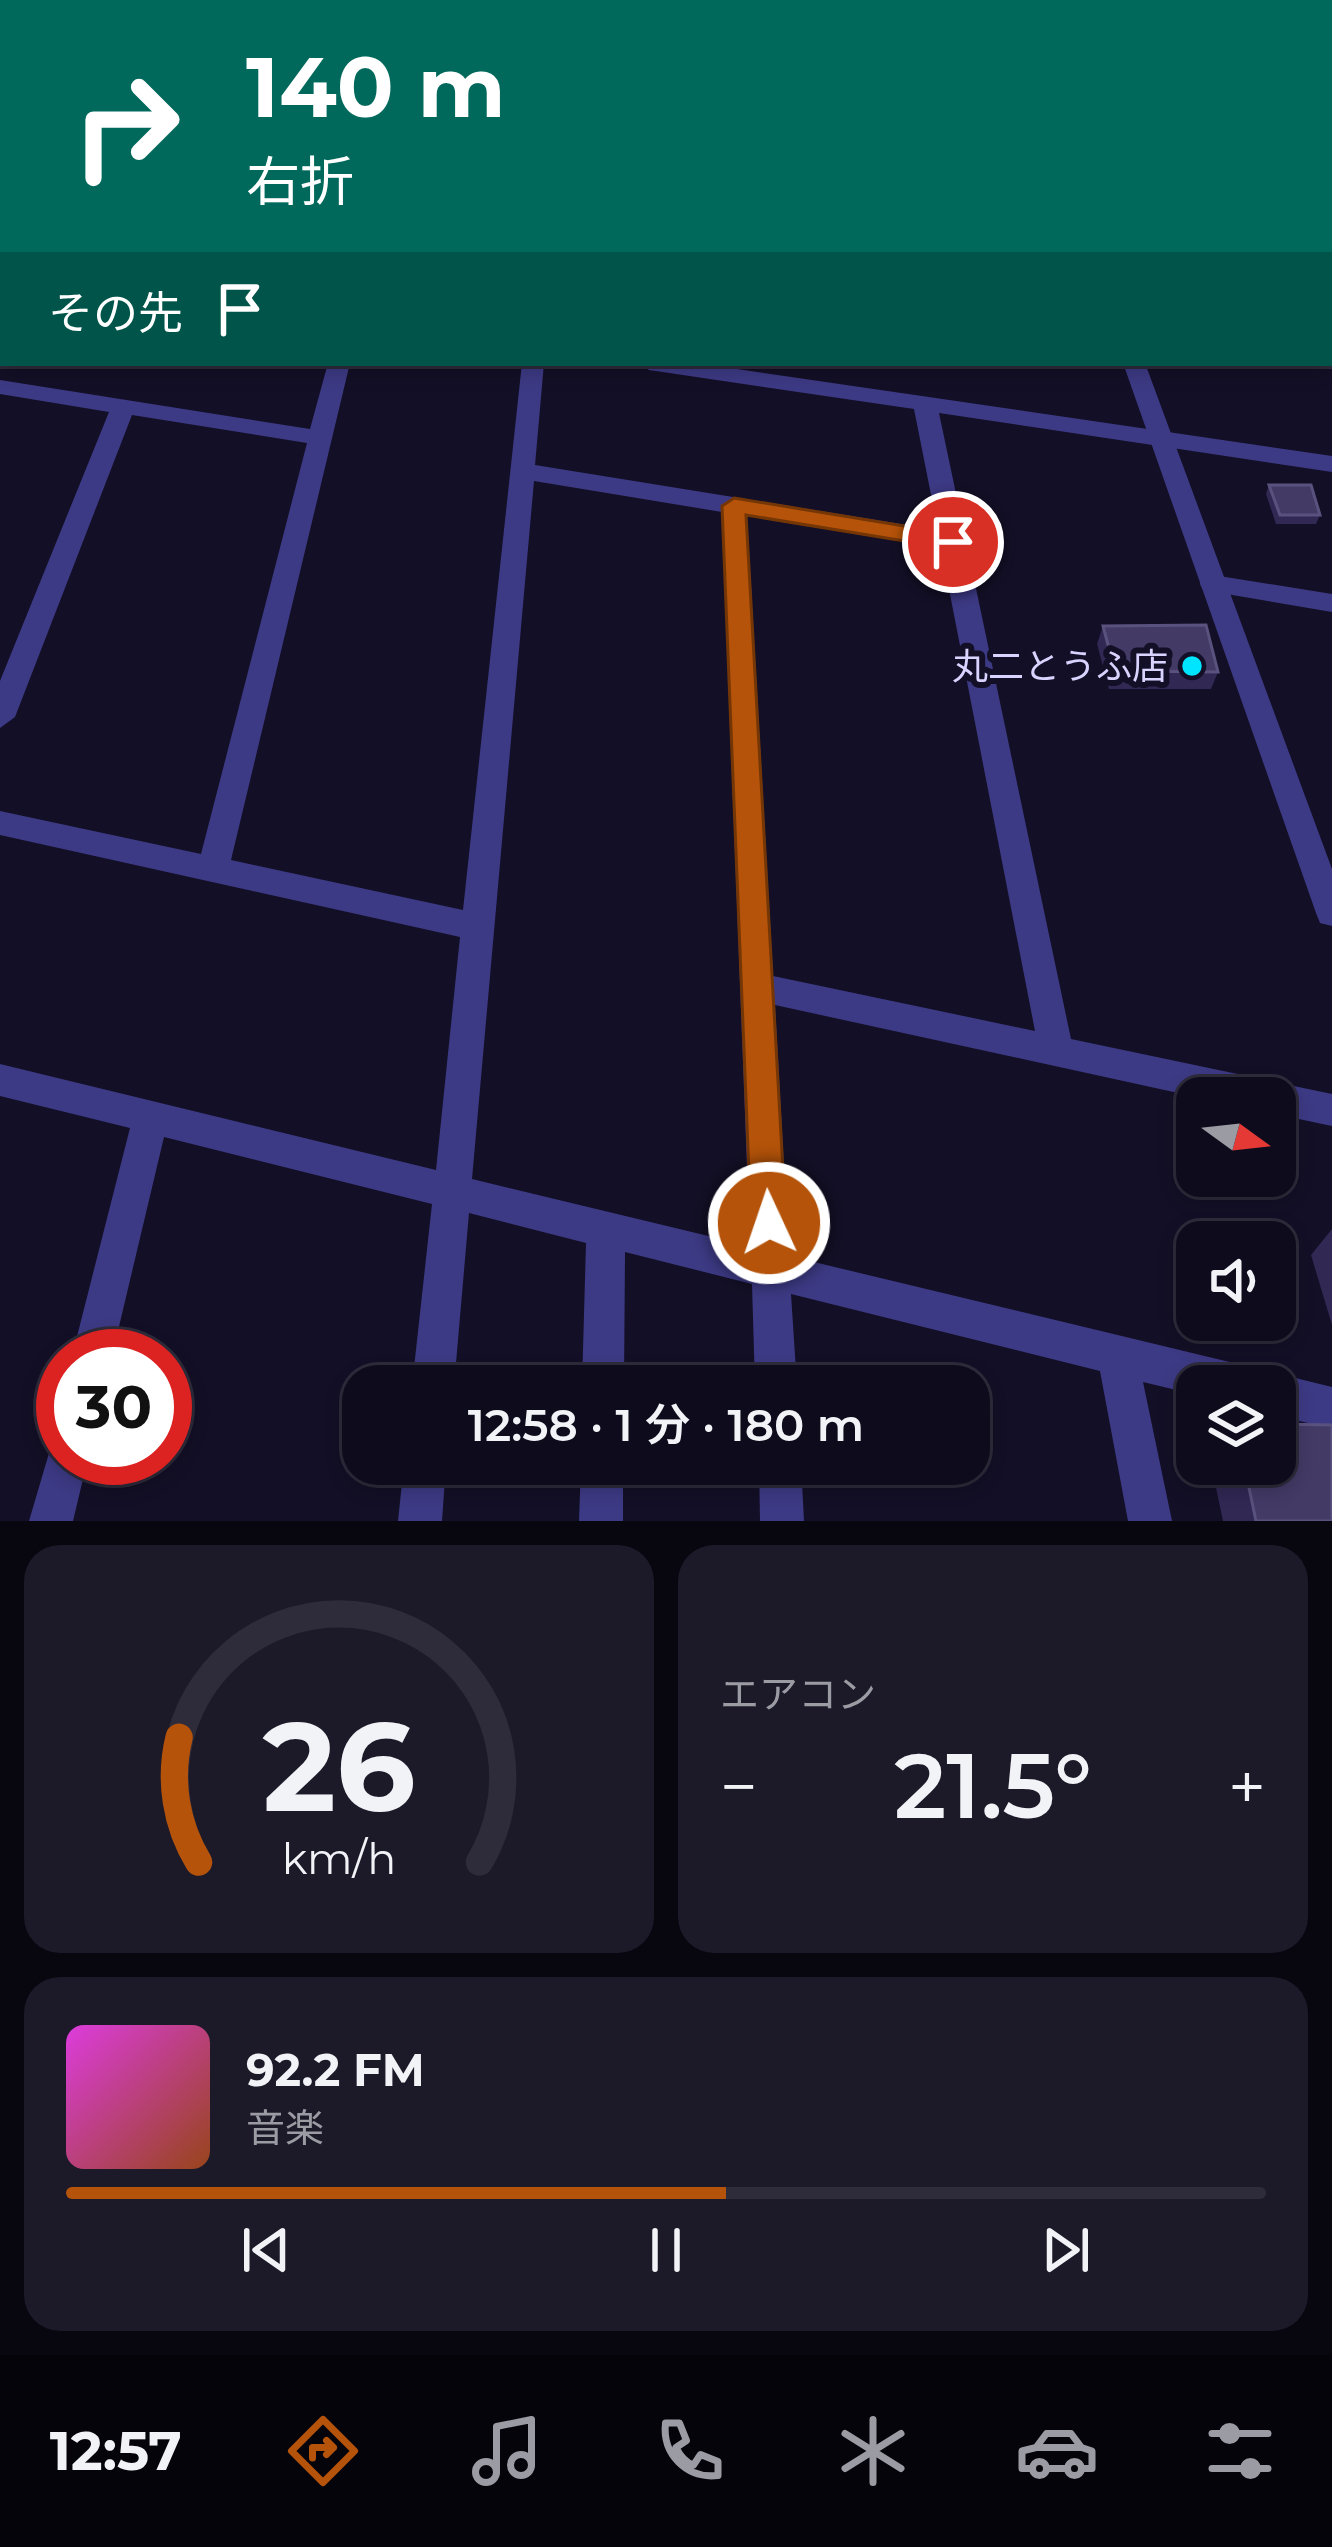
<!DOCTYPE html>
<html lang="ja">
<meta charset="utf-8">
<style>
body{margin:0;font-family:Montserrat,"Noto Sans JP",sans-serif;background:#1c1929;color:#f1f3f6;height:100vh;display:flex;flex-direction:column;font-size:45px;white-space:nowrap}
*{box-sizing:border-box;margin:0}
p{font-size:39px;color:#9b9ba3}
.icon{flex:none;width:66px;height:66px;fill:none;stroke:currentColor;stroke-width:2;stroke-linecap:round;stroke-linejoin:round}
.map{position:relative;height:1521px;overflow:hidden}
.drawer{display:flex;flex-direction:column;gap:24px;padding:24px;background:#08060f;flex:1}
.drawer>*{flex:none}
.top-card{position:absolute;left:0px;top:0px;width:1332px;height:366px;box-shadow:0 6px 18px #0003,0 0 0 3px #2e2b3b;background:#00695c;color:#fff;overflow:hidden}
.needle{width:78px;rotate:105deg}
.fabs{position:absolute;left:1176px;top:1077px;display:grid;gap:24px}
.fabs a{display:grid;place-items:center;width:120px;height:120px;border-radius:24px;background:#0e0b1c;box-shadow:0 6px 18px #0003,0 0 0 3px #2e2b3b;font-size:60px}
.speed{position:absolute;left:36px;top:1329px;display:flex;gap:24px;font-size:60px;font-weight:700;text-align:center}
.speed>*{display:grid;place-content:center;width:156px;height:156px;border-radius:50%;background:#0e0b1c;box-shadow:0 6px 18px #0003,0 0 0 3px #2e2b3b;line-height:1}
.speed .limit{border:18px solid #d22;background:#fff;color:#111}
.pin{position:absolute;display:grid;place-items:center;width:102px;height:102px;color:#fff;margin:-51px;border:6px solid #fff;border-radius:50%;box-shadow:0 3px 12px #0007}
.me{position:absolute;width:132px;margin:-66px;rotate:357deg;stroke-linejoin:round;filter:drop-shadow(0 0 9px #0008)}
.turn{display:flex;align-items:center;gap:42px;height:252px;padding:0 48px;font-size:54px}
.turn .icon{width:156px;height:156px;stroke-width:2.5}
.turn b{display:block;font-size:84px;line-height:102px}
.then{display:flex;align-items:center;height:114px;padding:0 48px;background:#0003;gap:24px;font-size:45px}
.big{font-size:90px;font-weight:600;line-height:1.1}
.drawer .card{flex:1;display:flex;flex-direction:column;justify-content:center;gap:18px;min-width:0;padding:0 42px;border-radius:36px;background:#1c1929}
.drawer .dial{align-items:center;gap:0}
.dial svg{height:312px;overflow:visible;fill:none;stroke:#2e2b3b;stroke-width:7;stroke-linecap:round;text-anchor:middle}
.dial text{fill:#f1f3f6;stroke:none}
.song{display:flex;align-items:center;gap:36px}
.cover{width:144px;height:144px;border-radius:18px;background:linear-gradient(135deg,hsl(300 70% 55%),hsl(20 70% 35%))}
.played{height:12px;border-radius:6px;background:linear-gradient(90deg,#b45309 55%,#2e2b3b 55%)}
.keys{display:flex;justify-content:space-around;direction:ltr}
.heat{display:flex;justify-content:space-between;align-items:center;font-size:66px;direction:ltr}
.drawer .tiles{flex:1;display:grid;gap:24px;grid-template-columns:1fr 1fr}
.card:last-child{grid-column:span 2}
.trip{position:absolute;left:342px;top:1365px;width:648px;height:120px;border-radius:36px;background:#0e0b1c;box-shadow:0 6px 18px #0003,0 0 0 3px #2e2b3b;font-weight:600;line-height:120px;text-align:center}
.tab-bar{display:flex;height:192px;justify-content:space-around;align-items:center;background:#06040b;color:#9b9ba3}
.tab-bar .icon{width:84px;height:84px}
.tab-bar .on{color:#b45309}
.tab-bar b{font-size:54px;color:#f1f3f6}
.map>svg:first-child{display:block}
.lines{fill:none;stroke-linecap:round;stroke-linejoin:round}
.minor{fill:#3d3a85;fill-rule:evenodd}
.tertiary{fill:#3d3a85;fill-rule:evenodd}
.wall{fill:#312854}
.building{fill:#433a66;stroke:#5a527e;stroke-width:3}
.route{fill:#b45309;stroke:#753606;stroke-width:3}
.poi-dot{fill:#00e5ff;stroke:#130f26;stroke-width:4.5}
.labels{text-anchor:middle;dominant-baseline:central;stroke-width:12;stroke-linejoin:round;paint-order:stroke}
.poi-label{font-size:36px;fill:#d9d4ff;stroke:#130f26;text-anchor:end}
</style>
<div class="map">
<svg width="1332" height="1521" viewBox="0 0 1332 1521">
<rect width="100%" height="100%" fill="#130f26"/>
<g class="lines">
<!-- minor -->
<g class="minor">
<polygon points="182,0 223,0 225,3 184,3"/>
<rect x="560" y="0" width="16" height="3"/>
<polygon points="754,0 797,0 799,3 756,3"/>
<polygon points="1144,0 1160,0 1162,3 1146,3"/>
<polygon points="1286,0 1302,0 1304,3 1288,3"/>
<rect x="1329" y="48" width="3" height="14"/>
<polygon points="0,246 3,246 0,264"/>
<polygon points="1329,330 1332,331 1332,347 1329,346"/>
<path d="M 328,363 L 350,363 L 231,860 L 463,910 L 522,363 L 544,363 L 535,465 L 938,530 L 914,409 L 649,370 L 638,363 L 696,363 L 1332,456 L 1332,472 L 939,413 L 1071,1039 L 1332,1094 L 1332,1126 L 1275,1114 L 1275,1098 L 1201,1098 L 775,1005 L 789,1256 L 1242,1365 L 1257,1371 L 1260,1380 L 1275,1373 L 1332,1387 L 1332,1429 L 1275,1415 L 1275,1386 L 1197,1386 L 1197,1395 L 1143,1382 L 1172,1521 L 1128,1521 L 1100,1371 L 791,1294 L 797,1386 L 755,1386 L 752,1284 L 625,1252 L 624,1386 L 582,1386 L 586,1243 L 469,1213 L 454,1386 L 412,1386 L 432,1204 L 164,1137 L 112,1356 L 72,1356 L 130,1128 L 0,1096 L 0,1064 L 436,1170 L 460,937 L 0,835 L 0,811 L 201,854 L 307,443 L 132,415 L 15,717 L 0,728 L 0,681 L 109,412 L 0,394 L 0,380 L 310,429 ZM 534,481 L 722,512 L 750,1246 L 472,1179 ZM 747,516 L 941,548 L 1035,1031 L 773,976 Z"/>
<polygon points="1213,575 1332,594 1332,612 1203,590 1200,584 1203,578"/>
<polygon points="63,1438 63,1458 88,1458 73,1521 29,1521 52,1443"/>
<polygon points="404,1464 446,1464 442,1521 398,1521"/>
<polygon points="581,1464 623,1464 623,1521 579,1521"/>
<polygon points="759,1464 801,1464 804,1521 760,1521"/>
</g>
<!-- tertiary -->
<g class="tertiary">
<polygon points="996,0 1012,0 1013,3 997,3"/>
<polygon points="1123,363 1145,363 1332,869 1332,926 1320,923 1316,913"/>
</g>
</g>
<!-- wall -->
<g class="wall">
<polygon points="1269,485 1320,515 1316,524 1276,524 1266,494"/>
<polygon points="1103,626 1218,672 1211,689 1109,689 1097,644"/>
<polygon points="1332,1229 1332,1325 1311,1255"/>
<polygon points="1211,1464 1275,1464 1332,1521 1223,1521"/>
</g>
<!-- building -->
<g class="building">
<polygon points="1044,0 1084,0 1085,3 1045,3"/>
<polygon points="1269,485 1311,485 1320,515 1280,515"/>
<polygon points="1206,625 1218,672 1115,671 1103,626"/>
<polygon points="1275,1424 1332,1425 1332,1521 1256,1521 1244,1464 1275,1464"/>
</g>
<!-- route -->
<polygon class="route" points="734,498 953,534 965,542 953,549 746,515 786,1223 781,1235 769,1240 756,1235 751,1223 722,506"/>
<!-- markers -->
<circle class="poi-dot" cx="1192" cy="666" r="12"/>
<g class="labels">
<!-- poi labels -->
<g class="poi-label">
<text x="1168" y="666">丸二とうふ店</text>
</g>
</g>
</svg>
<div class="fabs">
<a><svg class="needle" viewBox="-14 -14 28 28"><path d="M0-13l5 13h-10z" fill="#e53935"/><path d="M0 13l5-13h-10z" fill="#9b9ba3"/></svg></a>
<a><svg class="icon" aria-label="sound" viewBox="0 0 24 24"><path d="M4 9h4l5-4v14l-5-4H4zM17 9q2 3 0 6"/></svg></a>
<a><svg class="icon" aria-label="layers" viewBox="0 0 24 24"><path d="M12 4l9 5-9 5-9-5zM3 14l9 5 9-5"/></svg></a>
</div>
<div class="speed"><div class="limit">30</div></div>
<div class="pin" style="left:953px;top:542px;background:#d93025"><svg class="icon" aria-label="arrive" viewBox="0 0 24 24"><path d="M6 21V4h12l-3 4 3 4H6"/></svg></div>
<svg class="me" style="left:769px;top:1223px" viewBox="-20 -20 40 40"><circle r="17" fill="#b45309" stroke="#fff" stroke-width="3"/><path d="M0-11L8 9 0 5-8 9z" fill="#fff"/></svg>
<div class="trip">12:58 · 1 分 · 180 m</div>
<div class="top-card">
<div class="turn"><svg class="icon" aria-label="right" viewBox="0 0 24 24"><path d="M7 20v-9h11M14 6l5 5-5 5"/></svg><div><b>140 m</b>右折</div></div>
<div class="then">その先<svg class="icon" aria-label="arrive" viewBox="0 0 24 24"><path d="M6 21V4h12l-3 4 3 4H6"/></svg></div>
</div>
</div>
<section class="drawer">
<div class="tiles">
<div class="card dial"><svg viewBox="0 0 100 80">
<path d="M14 69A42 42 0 1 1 86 69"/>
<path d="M14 69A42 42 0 0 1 9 37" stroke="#b45309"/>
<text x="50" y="56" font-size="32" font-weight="700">26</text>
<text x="50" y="72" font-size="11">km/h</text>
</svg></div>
<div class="card"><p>エアコン</p>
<div class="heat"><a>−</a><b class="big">21.5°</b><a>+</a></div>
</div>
<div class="card">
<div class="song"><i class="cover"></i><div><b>92.2 FM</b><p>音楽</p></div></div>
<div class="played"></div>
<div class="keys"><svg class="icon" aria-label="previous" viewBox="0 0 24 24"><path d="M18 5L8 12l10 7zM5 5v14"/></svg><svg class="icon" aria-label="pause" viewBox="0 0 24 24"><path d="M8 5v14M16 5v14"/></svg><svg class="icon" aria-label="next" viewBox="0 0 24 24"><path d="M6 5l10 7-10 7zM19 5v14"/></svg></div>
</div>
</div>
</section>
<nav class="tab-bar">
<b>12:57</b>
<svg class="icon on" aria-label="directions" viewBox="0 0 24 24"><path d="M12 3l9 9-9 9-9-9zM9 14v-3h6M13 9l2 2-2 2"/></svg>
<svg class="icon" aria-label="music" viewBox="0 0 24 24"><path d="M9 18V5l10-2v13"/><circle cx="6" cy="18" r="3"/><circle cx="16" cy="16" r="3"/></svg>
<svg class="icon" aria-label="phone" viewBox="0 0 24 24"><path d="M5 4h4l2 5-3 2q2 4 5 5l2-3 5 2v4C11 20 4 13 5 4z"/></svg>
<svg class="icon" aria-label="climate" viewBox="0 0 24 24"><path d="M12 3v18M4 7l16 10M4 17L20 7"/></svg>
<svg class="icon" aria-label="car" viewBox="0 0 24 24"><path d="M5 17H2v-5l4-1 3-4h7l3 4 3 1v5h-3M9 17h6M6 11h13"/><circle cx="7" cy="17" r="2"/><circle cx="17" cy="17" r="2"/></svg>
<svg class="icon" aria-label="filters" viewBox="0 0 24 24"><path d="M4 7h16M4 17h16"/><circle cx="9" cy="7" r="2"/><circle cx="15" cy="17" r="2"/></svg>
</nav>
